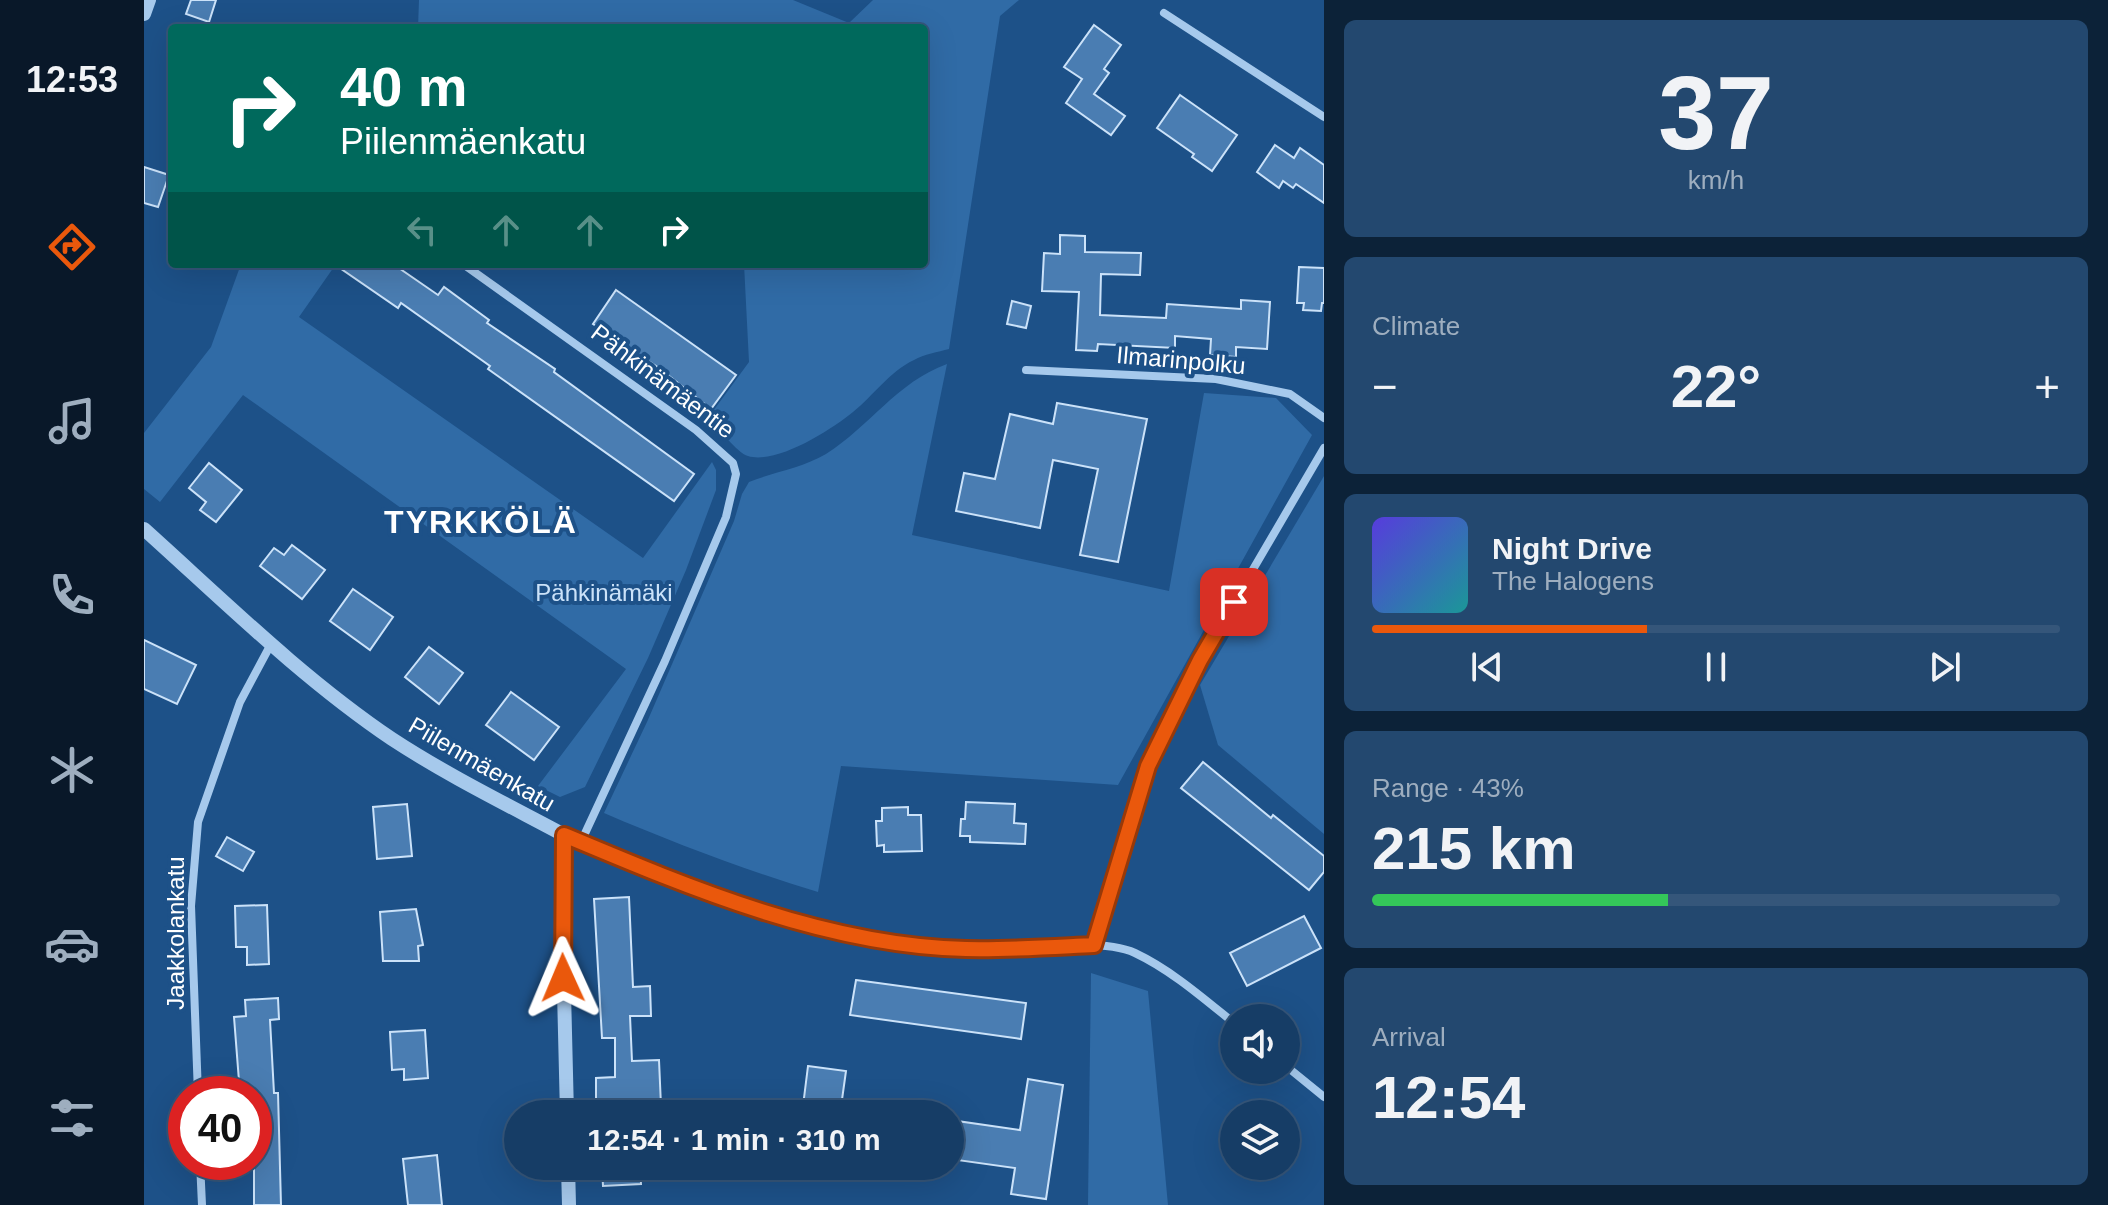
<!DOCTYPE html>
<meta charset="utf-8">
<style>
body{margin:0;font-family:Arial,sans-serif;background:#23486f;color:#f1f3f6;height:100vh;display:flex;flex-direction:column;font-size:30px;white-space:nowrap}
*{box-sizing:border-box;margin:0}
p{font-size:26px;color:#9eaebf}
.icon{flex:none;width:44px;height:44px;fill:none;stroke:currentColor;stroke-width:2;stroke-linecap:round;stroke-linejoin:round}
.map{position:relative;flex:1;overflow:hidden}
.side{display:flex;flex-direction:column;gap:20px;padding:20px;background:#0c2238;width:784px}
.side>*{flex:none}
.hud{position:absolute;left:24px;top:24px;width:760px;height:244px;border-radius:8px;box-shadow:0 8px 32px #0002,0 0 0 2px #35567a;background:#00695c;color:#fff;overflow:hidden}
.tools{position:absolute;left:1076px;top:1004px;display:grid;gap:16px}
.tools a{display:grid;place-items:center;width:80px;height:80px;border-radius:50%;background:#163d66;box-shadow:0 8px 32px #0002,0 0 0 2px #35567a;font-size:40px}
.speed{position:absolute;left:24px;top:1076px;display:flex;gap:16px;font-size:40px;font-weight:700;text-align:center}
.speed>*{display:grid;place-content:center;width:104px;height:104px;border-radius:50%;background:#163d66;box-shadow:0 8px 32px #0002,0 0 0 2px #35567a;line-height:1}
.speed .limit{border:12px solid #d22;background:#fff;color:#111}
.pin{position:absolute;display:grid;place-items:center;width:68px;height:68px;color:#fff;margin:-34px;border-radius:16px;box-shadow:0 4px 12px #0006}
.me{position:absolute;width:88px;margin:-44px;rotate:359deg;stroke-linejoin:round;filter:drop-shadow(0 0 6px #0008)}
.turn{display:flex;align-items:center;gap:28px;height:168px;padding:0 40px;font-size:36px}
.turn .icon{width:104px;height:104px;stroke-width:2.5}
.turn b{display:block;font-size:56px;line-height:68px}
.lanes{display:flex;align-items:center;height:76px;padding:0 40px;background:#0003;justify-content:center;gap:40px;direction:ltr}
.lanes .off{opacity:.35}
.big{font-size:60px;font-weight:700;line-height:1.1}
.side .card{flex:1;display:flex;flex-direction:column;justify-content:center;gap:12px;min-width:0;padding:0 28px;border-radius:12px;background:#23486f}
.side .dial{align-items:center;gap:0}
.dial b{font-size:104px;line-height:1}
.song{display:flex;align-items:center;gap:24px}
.cover{width:96px;height:96px;border-radius:12px;background:linear-gradient(135deg,hsl(250 70% 55%),hsl(180 70% 35%))}
.played{height:8px;border-radius:4px;background:linear-gradient(90deg,#ea580c 40%,#35567a 40%)}
.keys{display:flex;justify-content:space-around;direction:ltr}
.heat{display:flex;justify-content:space-between;align-items:center;font-size:44px;direction:ltr}
.charge{height:12px;border-radius:6px;background:linear-gradient(90deg,#34c759 43%,#35567a 0)}
.trip{position:absolute;left:360px;top:1100px;width:460px;height:80px;border-radius:40px;background:#163d66;box-shadow:0 8px 32px #0002,0 0 0 2px #35567a;font-weight:700;line-height:80px;text-align:center}
main{display:flex;flex:1;min-height:0}
.tabs{display:flex;flex-direction:column;width:144px;justify-content:space-around;align-items:center;background:#091829;color:#9eaebf}
.tabs .icon{width:56px;height:56px}
.tabs .active{color:#ea580c}
.tabs b{font-size:36px;color:#f1f3f6}
.map>svg:first-child{display:block}
.green{fill:#306ba6}
.building{fill:#4a7db2;stroke:#cbe2f9;stroke-width:2}
.lines{fill:none;stroke-linecap:round;stroke-linejoin:round}
.minor{stroke:#a6c9ec;stroke-width:8}
.tertiary{stroke:#a6c9ec;stroke-width:14}
.route-casing{stroke:#983908;stroke-width:20}
.route{stroke:#ea580c;stroke-width:14}
.labels{text-anchor:middle;dominant-baseline:central;stroke-width:8;stroke-linejoin:round;paint-order:stroke}
.street-label{font-size:24px;fill:#fff;stroke:#1d5188}
.park-label{font-size:24px;fill:#cbe2f9;stroke:#1d5188}
.district-label{font-size:32px;font-weight:bold;letter-spacing:2px;fill:#fff;stroke:#1d5188}
</style>
<main>
<nav class="tabs">
<b>12:53</b>
<svg class="icon active" aria-label="directions" viewBox="0 0 24 24"><path d="M12 3l9 9-9 9-9-9zM9 14v-3h6M13 9l2 2-2 2"/></svg>
<svg class="icon" aria-label="music" viewBox="0 0 24 24"><path d="M9 18V5l10-2v13"/><circle cx="6" cy="18" r="3"/><circle cx="16" cy="16" r="3"/></svg>
<svg class="icon" aria-label="phone" viewBox="0 0 24 24"><path d="M5 4h4l2 5-3 2q2 4 5 5l2-3 5 2v4C11 20 4 13 5 4z"/></svg>
<svg class="icon" aria-label="climate" viewBox="0 0 24 24"><path d="M12 3v18M4 7l16 10M4 17L20 7"/></svg>
<svg class="icon" aria-label="car" viewBox="0 0 24 24"><path d="M5 17H2v-5l4-1 3-4h7l3 4 3 1v5h-3M9 17h6M6 11h13"/><circle cx="7" cy="17" r="2"/><circle cx="17" cy="17" r="2"/></svg>
<svg class="icon" aria-label="filters" viewBox="0 0 24 24"><path d="M4 7h16M4 17h16"/><circle cx="9" cy="7" r="2"/><circle cx="15" cy="17" r="2"/></svg>
</nav>
<div class="map">
<svg width="1180" height="1205" viewBox="0 0 1180 1205">
<rect width="100%" height="100%" fill="#1d5188"/>
<!-- green -->
<g class="green">
<path d="M 275,0 L 649,0 L 705,23 L 729,0 L 875,0 L 856,16 L 805,349 C 794,352 780,354 770,360 C 745,372 730,395 709,412 C 687,430 632,465 604,456 C 593,453 574,427 564,418 L 605,362 L 600,264 L 780,264 L 780,28 L 274,28 Z"/>
<polygon points="97,264 192,264 155,317 499,558 568,462 572,470 572,490 542,570 504,658 441,787 416,797 394,786 482,669 99,395 16,502 0,489 0,433 67,347"/>
<path d="M 803,364 L 768,535 L 1025,591 L 1060,393 L 1132,398 L 1168,435 L 974,785 L 697,766 L 674,892 C 601,870 530,843 460,813 L 503,722 L 590,521 L 598,494 L 605,482 C 630,472 658,468 682,454 C 725,427 753,382 803,364 Z"/>
<polygon points="1180,476 1180,834 1074,745 1056,685"/>
<polygon points="947,973 1004,991 1024,1205 944,1205"/>
</g>
<!-- building -->
<g class="building">
<polygon points="47,0 72,0 65,22 42,14"/>
<polygon points="950,25 977,45 960,69 965,73 950,94 981,116 967,135 922,103 938,79 920,67"/>
<polygon points="1036,95 1093,135 1068,171 1048,157 1050,154 1013,128"/>
<polygon points="1131,145 1150,158 1156,148 1180,165 1180,203 1152,184 1149,188 1139,181 1135,188 1113,172"/>
<polygon points="0,167 25,175 14,207 0,203"/>
<polygon points="916,235 941,236 941,252 997,253 996,275 957,274 956,315 1022,318 1023,304 1097,309 1097,300 1126,302 1123,349 1092,347 1092,357 1066,355 1067,339 1031,336 1031,348 954,344 953,351 932,350 935,292 898,291 900,253 916,254"/>
<polygon points="190,264 249,264 294,295 300,287 345,320 343,323 411,369 410,372 550,474 530,501 344,369 346,366 257,303 254,308"/>
<polygon points="1155,267 1180,268 1180,303 1178,303 1177,311 1159,310 1160,303 1153,303"/>
<polygon points="472,290 592,375 567,409 515,368 449,324"/>
<polygon points="868,301 887,306 882,328 863,324"/>
<polygon points="913,403 1003,419 974,562 936,555 954,469 909,460 896,528 812,511 820,473 851,479 866,414 909,424"/>
<polygon points="65,463 98,490 72,522 56,510 62,502 45,488"/>
<polygon points="148,545 181,570 158,599 116,566 130,548 140,555"/>
<polygon points="209,589 249,617 226,650 186,621"/>
<polygon points="0,640 52,665 33,704 0,689"/>
<polygon points="285,647 319,673 295,704 261,677"/>
<polygon points="367,692 415,727 390,760 342,725"/>
<polygon points="1059,762 1127,818 1129,815 1180,856 1180,872 1165,890 1037,788"/>
<polygon points="822,802 871,804 870,823 882,824 881,844 826,842 826,836 816,836 817,819 821,819"/>
<polygon points="263,804 268,856 233,859 229,807"/>
<polygon points="764,807 764,815 777,815 778,851 740,852 740,845 733,846 732,821 738,821 738,808"/>
<polygon points="83,837 110,852 99,871 72,856"/>
<polygon points="485,897 489,987 506,986 507,1016 486,1016 488,1061 515,1060 517,1106 452,1108 452,1078 471,1077 471,1038 458,1038 450,899"/>
<polygon points="123,905 125,964 103,965 103,947 92,947 91,906"/>
<polygon points="272,909 279,945 274,946 275,961 239,961 236,912"/>
<polygon points="1160,916 1177,948 1103,986 1086,953"/>
<polygon points="712,980 882,1003 877,1039 706,1015"/>
<polygon points="134,998 135,1019 126,1020 130,1093 134,1093 137,1205 110,1205 110,1094 96,1094 90,1017 102,1016 101,1000"/>
<polygon points="281,1030 284,1078 260,1080 260,1069 248,1070 246,1032"/>
<polygon points="664,1066 702,1071 696,1114 658,1114"/>
<polygon points="884,1079 919,1085 902,1199 867,1194 871,1168 806,1159 806,1120 876,1130"/>
<polygon points="293,1155 298,1205 264,1205 259,1159"/>
<polygon points="458,1166 496,1166 497,1184 459,1186"/>
</g>
<g class="lines">
<!-- minor -->
<g class="minor">
<polyline points="1020,13 1180,117"/>
<polyline points="319,264 552,430 589,463 592,474 582,517 521,661 437,842"/>
<polyline points="882,370 1072,379 1146,394 1180,418"/>
<path d="M 420,835 C 514,874 612,916 713,936 C 748,943 785,948 821,949 C 865,950 954,936 991,953 C 1027,970 1059,998 1090,1023"/>
<polyline points="950,945 1004,766 1056,660 1180,448"/>
<polyline points="1142,1066 1180,1097"/>
<polyline points="54,1094 47,906 54,822 96,702 127,644"/>
<polyline points="56,1162 58,1205"/>
</g>
<!-- tertiary -->
<g class="tertiary">
<polyline points="0,14 5,0"/>
<path d="M 0,529 C 80,601 159,679 248,739 C 303,775 362,804 420,835 L 419,951 L 423,1114"/>
<polyline points="424,1166 425,1205"/>
</g>
</g>
<g class="lines">
<defs>
<path id="route" d="M 419,978 L 420,835 C 546,888 683,946 822,949 C 865,950 908,947 950,945 L 1004,766 L 1056,660 L 1090,602"/>
</defs>
<!-- route casing -->
<use href="#route" class="route-casing"/>
<!-- route -->
<use href="#route" class="route"/>
</g>
<g class="labels">
<!-- street labels -->
<g class="street-label">
<text transform="translate(1037 360) rotate(5)">Ilmarinpolku</text>
<text transform="translate(519 381) rotate(37)">Pähkinämäentie</text>
<text transform="translate(338 764) rotate(30)">Piilenmäenkatu</text>
<text transform="translate(31 933) rotate(-90)">Jaakkolankatu</text>
</g>
<!-- park labels -->
<g class="park-label">
<text x="460" y="592">Pähkinämäki</text>
</g>
<!-- district labels -->
<g class="district-label">
<text x="337" y="522">TYRKKÖLÄ</text>
</g>
</g>
</svg>
<div class="tools">
<a><svg class="icon" aria-label="sound" viewBox="0 0 24 24"><path d="M4 9h4l5-4v14l-5-4H4zM17 9q2 3 0 6"/></svg></a>
<a><svg class="icon" aria-label="layers" viewBox="0 0 24 24"><path d="M12 4l9 5-9 5-9-5zM3 14l9 5 9-5"/></svg></a>
</div>
<div class="speed"><div class="limit">40</div></div>
<div class="pin" style="left:1090px;top:602px;background:#d93025"><svg class="icon" aria-label="arrive" viewBox="0 0 24 24"><path d="M6 21V4h12l-3 4 3 4H6"/></svg></div>
<svg class="me" style="left:419px;top:978px" viewBox="-20 -20 40 40"><path d="M0-17L14 15 0 8-14 15z" fill="#ea580c" stroke="#fff" stroke-width="4"/></svg>
<div class="trip">12:54 · 1 min · 310 m</div>
<div class="hud">
<div class="turn"><svg class="icon" aria-label="right" viewBox="0 0 24 24"><path d="M7 20v-9h11M14 6l5 5-5 5"/></svg><div><b>40 m</b>Piilenmäenkatu</div></div>
<div class="lanes"><svg class="icon off" aria-label="left" viewBox="0 0 24 24"><path d="M17 20v-9H6M10 6l-5 5 5 5"/></svg><svg class="icon off" aria-label="ahead" viewBox="0 0 24 24"><path d="M12 20V5M6 11l6-6 6 6"/></svg><svg class="icon off" aria-label="ahead" viewBox="0 0 24 24"><path d="M12 20V5M6 11l6-6 6 6"/></svg><svg class="icon" aria-label="right" viewBox="0 0 24 24"><path d="M7 20v-9h11M14 6l5 5-5 5"/></svg></div>
</div>
</div>
<section class="side">
<div class="card dial"><b>37</b><p>km/h</p></div>
<div class="card"><p>Climate</p>
<div class="heat"><a>−</a><b class="big">22°</b><a>+</a></div>
</div>
<div class="card">
<div class="song"><i class="cover"></i><div><b>Night Drive</b><p>The Halogens</p></div></div>
<div class="played"></div>
<div class="keys"><svg class="icon" aria-label="previous" viewBox="0 0 24 24"><path d="M18 5L8 12l10 7zM5 5v14"/></svg><svg class="icon" aria-label="pause" viewBox="0 0 24 24"><path d="M8 5v14M16 5v14"/></svg><svg class="icon" aria-label="next" viewBox="0 0 24 24"><path d="M6 5l10 7-10 7zM19 5v14"/></svg></div>
</div>
<div class="card"><p>Range · 43%</p><b class="big">215 km</b><div class="charge"></div></div>
<div class="card"><p>Arrival</p><b class="big">12:54</b></div>
</section>
</main>
